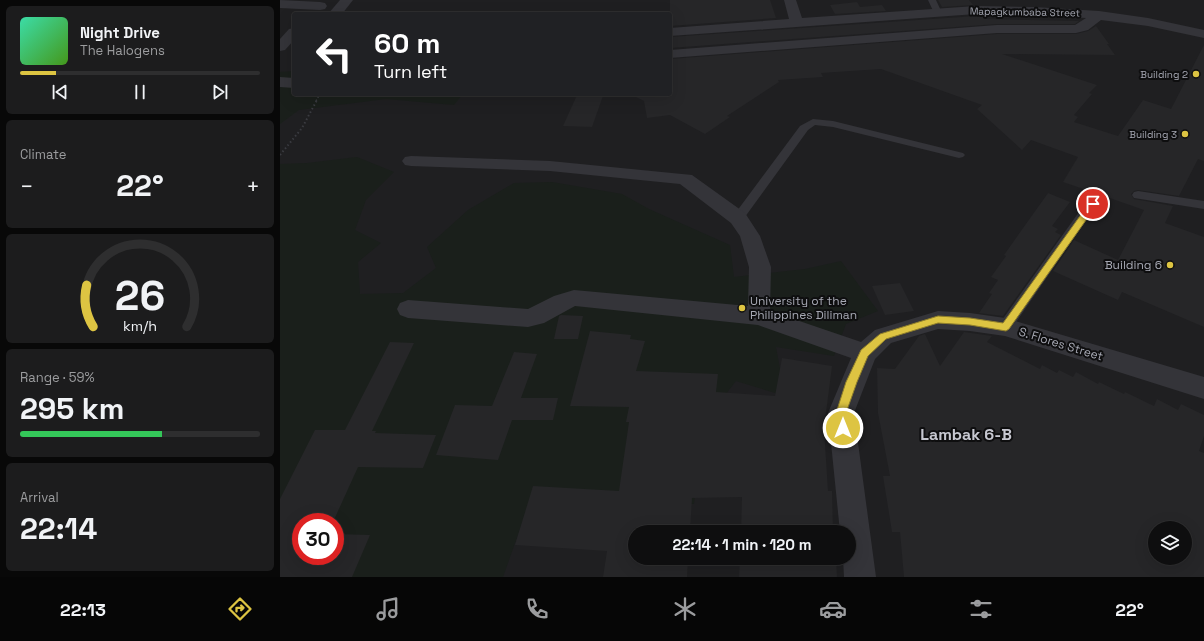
<!DOCTYPE html>
<meta charset="utf-8">
<style>
body{margin:0;font-family:"Space Grotesk",sans-serif;background:#1c1c1d;color:#f1f3f6;height:100vh;display:flex;flex-direction:column;font-size:15px;white-space:nowrap}
*{box-sizing:border-box;margin:0}
p{font-size:13px;color:#9b9c9e}
.icon{flex:none;width:22px;height:22px;fill:none;stroke:currentColor;stroke-width:2;stroke-linecap:round;stroke-linejoin:round}
.map{position:relative;flex:1;overflow:hidden}
.panel{display:flex;flex-direction:column;gap:6px;padding:6px;background:#080808;width:280px}
.panel>*{flex:none}
.banner{position:absolute;left:12px;top:12px;width:380px;height:84px;border-radius:4px;box-shadow:0 4px 16px #0002,0 0 0 1px #2e2e2f;background:#202124;color:#fff;overflow:hidden}
.fabs{position:absolute;left:868px;top:521px;display:grid;gap:8px}
.fabs a{display:grid;place-items:center;width:44px;height:44px;border-radius:50%;background:#0e0e0f;box-shadow:0 4px 16px #0002,0 0 0 1px #2e2e2f;font-size:20px}
.speed{position:absolute;left:12px;top:513px;display:flex;gap:8px;font-size:20px;font-weight:700;text-align:center}
.speed>*{display:grid;place-content:center;width:52px;height:52px;border-radius:50%;background:#0e0e0f;box-shadow:0 4px 16px #0002,0 0 0 1px #2e2e2f;line-height:1}
.speed .limit{border:6px solid #d22;background:#fff;color:#111}
.pin{position:absolute;display:grid;place-items:center;width:34px;height:34px;color:#fff;margin:-17px;border:2px solid #fff;border-radius:50%;box-shadow:0 1px 4px #0007}
.me{position:absolute;width:44px;margin:-22px;rotate:0deg;stroke-linejoin:round;filter:drop-shadow(0 0 3px #0008)}
.turn{display:flex;align-items:center;gap:14px;height:84px;padding:0 16px;font-size:18px}
.turn .icon{width:52px;height:52px;stroke-width:2.5}
.turn b{display:block;font-size:28px;line-height:34px}
.big{font-size:30px;font-weight:800;line-height:1.1}
.panel .card{flex:1;display:flex;flex-direction:column;justify-content:center;gap:6px;min-width:0;padding:0 14px;border-radius:6px;background:#1c1c1d}
.panel .dial{align-items:center;gap:0}
.dial svg{height:104px;overflow:visible;fill:none;stroke:#2e2e2f;stroke-width:7;stroke-linecap:round;text-anchor:middle}
.dial text{fill:#f1f3f6;stroke:none}
.song{display:flex;align-items:center;gap:12px}
.cover{width:48px;height:48px;border-radius:6px;background:linear-gradient(135deg,hsl(160 70% 55%),hsl(100 70% 35%))}
.played{height:4px;border-radius:2px;background:linear-gradient(90deg,#ddc442 15%,#2e2e2f 15%)}
.keys{display:flex;justify-content:space-around;direction:ltr}
.heat{display:flex;justify-content:space-between;align-items:center;font-size:22px;direction:ltr}
.charge{height:6px;border-radius:3px;background:linear-gradient(90deg,#34c759 59%,#2e2e2f 0)}
.trip{position:absolute;left:348px;top:525px;width:228px;height:40px;border-radius:20px;background:#0e0e0f;box-shadow:0 4px 16px #0002,0 0 0 1px #2e2e2f;font-weight:800;line-height:40px;text-align:center}
.menu{display:flex;height:64px;justify-content:space-around;align-items:center;background:#060606;color:#9b9c9e}
.menu .icon{width:28px;height:28px}
.menu .on{color:#ddc442}
.menu b{font-size:18px;color:#f1f3f6}
main{display:flex;flex:1;min-height:0}
.map>svg:first-child{display:block}
.built{fill:#1f1f21;fill-rule:evenodd}
.green{fill:#1a1f1b;fill-rule:evenodd}
.building{fill:#262628;fill-rule:evenodd}
.lines{fill:none;stroke-linecap:round;stroke-linejoin:round}
.path-far1{stroke:#3a3b40;stroke-width:1.5;stroke-dasharray:1.5 2;stroke-linecap:butt}
.path{stroke:#3a3b40;stroke-width:2;stroke-dasharray:1.5 2.5;stroke-linecap:butt}
.service{fill:#343439;fill-rule:evenodd}
.minor{fill:#343439;fill-rule:evenodd}
.route{fill:#ddc442;stroke:#907f2b}
.poi-dot{fill:#ddc442;stroke:#0e0e0f;stroke-width:1.5}
.labels{text-anchor:middle;dominant-baseline:central;stroke-width:4;stroke-linejoin:round;paint-order:stroke}
.far-street-label{font-size:10px;fill:#a6a8b3;stroke:#0e0e0f}
.far-poi-label{font-size:10px;fill:#a6a8b3;stroke:#0e0e0f;text-anchor:end}
.poi-label{font-size:12px;fill:#a6a8b3;stroke:#0e0e0f;text-anchor:end}
.street-label{font-size:12px;fill:#a6a8b3;stroke:#0e0e0f}
.near-neighbourhood-label{font-size:16px;font-weight:bold;fill:#c6c7d0;stroke:#0e0e0f}
</style>
<main>
<section class="panel">
<div class="card">
<div class="song"><i class="cover"></i><div><b>Night Drive</b><p>The Halogens</p></div></div>
<div class="played"></div>
<div class="keys"><svg class="icon" aria-label="previous" viewBox="0 0 24 24"><path d="M18 5L8 12l10 7zM5 5v14"/></svg><svg class="icon" aria-label="pause" viewBox="0 0 24 24"><path d="M8 5v14M16 5v14"/></svg><svg class="icon" aria-label="next" viewBox="0 0 24 24"><path d="M6 5l10 7-10 7zM19 5v14"/></svg></div>
</div>
<div class="card"><p>Climate</p>
<div class="heat"><a>−</a><b class="big">22°</b><a>+</a></div>
</div>
<div class="card dial"><svg viewBox="0 0 100 80">
<path d="M14 69A42 42 0 1 1 86 69"/>
<path d="M14 69A42 42 0 0 1 9 37" stroke="#ddc442"/>
<text x="50" y="56" font-size="32" font-weight="700">26</text>
<text x="50" y="72" font-size="11">km/h</text>
</svg></div>
<div class="card"><p>Range · 59%</p><b class="big">295 km</b><div class="charge"></div></div>
<div class="card"><p>Arrival</p><b class="big">22:14</b></div>
</section>
<div class="map">
<svg width="924" height="577" viewBox="0 0 924 577">
<rect width="100%" height="100%" fill="#131314"/>
<!-- built -->
<path class="built" d="M 0,0 L 924,0 L 924,577 L 0,577 ZM 14,14 L 390,14 L 390,94 L 14,94 ZM 21,522 L 55,522 L 55,556 L 21,556 ZM 875,528 L 905,528 L 905,558 L 875,558 ZM 355,532 L 569,532 L 569,558 L 355,558 Z"/>
<!-- green -->
<g class="green">
<polygon points="14,71 14,94 183,94 174,105 106,99 19,110 0,124 0,72"/>
<path d="M 77,157 L 114,172 L 86,200 L 75,230 L 101,243 L 78,262 L 80,294 L 123,293 L 156,268 L 147,247 L 188,210 L 234,183 L 272,182 L 342,194 L 369,209 L 450,245 L 454,277 L 525,269 L 561,261 L 598,311 L 566,324 L 554,356 L 496,347 L 505,396 L 456,381 L 424,422 L 414,504 L 252,495 L 223,577 L 0,577 L 0,164 L 27,163 ZM 21,522 L 55,522 L 55,556 L 21,556 Z"/>
</g>
<!-- building -->
<g class="building">
<polygon points="390,0 490,0 496,18 390,26"/>
<polygon points="658,0 689,0 693,5 662,7"/>
<polygon points="577,2 580,7 602,5 606,11 555,14 550,5"/>
<polygon points="696,16 703,16 706,19 799,21 795,24 717,24 390,48 390,37"/>
<polygon points="816,26 829,44 827,44 835,55 722,54 817,85 809,93 812,94 794,115 798,117 794,122 838,136 863,100 891,109 924,45 924,161 918,159 899,196 858,190 854,191 851,194 854,199 893,206 885,223 924,237 924,327 842,292 838,300 773,271 794,240 838,260 864,210 824,196 826,194 822,190 818,189 812,192 783,182 798,157 751,140 742,150 697,109 702,105 601,69 541,73 543,77 498,80 499,82 447,116 450,117 425,134 390,115 367,118 364,101 350,94 390,94 390,59 717,34 796,34 808,31"/>
<polygon points="297,95 323,96 312,127 283,126"/>
<polygon points="768,193 790,202 772,226 778,229 775,232 781,235 723,316 699,313 712,294 709,293 718,280 711,277 726,256 724,255"/>
<polygon points="620,283 634,311 605,315 592,286"/>
<polygon points="281,315 303,316 298,339 274,339 279,316"/>
<polygon points="310,331 351,335 350,339 365,341 356,371 438,374 436,392 495,396 502,358 552,366 544,428 548,491 552,491 553,532 555,532 461,532 462,497 412,498 410,532 355,532 355,558 408,558 407,577 323,577 327,551 235,545 253,486 339,491 349,422 346,422 349,407 290,406"/>
<path d="M 684,332 L 712,336 L 707,342 L 760,369 L 762,365 L 777,373 L 779,370 L 793,377 L 796,372 L 818,384 L 819,382 L 844,394 L 845,392 L 874,406 L 877,399 L 898,410 L 901,404 L 924,415 L 924,436 L 919,451 L 924,453 L 924,577 L 624,577 L 620,532 L 612,532 L 603,476 L 610,476 L 598,413 L 597,368 L 615,369 L 639,336 L 645,334 L 660,366 ZM 875,528 L 905,528 L 905,558 L 875,558 Z"/>
<polygon points="110,342 134,343 92,431 96,431 95,433 156,435 143,468 78,467 53,522 21,522 21,556 55,556 55,534 90,535 72,577 0,577 0,499 35,430 65,430"/>
<polygon points="234,352 257,354 241,398 278,398 273,420 232,420 218,460 156,455 175,405 212,406"/>
<polygon points="460,558 556,558 557,577 459,577"/>
</g>
<g class="lines">
<!-- path-far1 -->
<polyline class="path-far1" points="36,101 40,94"/>
<!-- path -->
<polyline class="path" points="0,155 22,128 37,100"/>
<!-- service -->
<g class="service">
<polygon points="648,0 656,0 662,13 661,15 655,15"/>
<polygon points="533,119 553,121 683,153 685,155 683,157 679,158 553,127 535,125 528,130 462,221 458,222 454,221 452,218 454,215 520,126"/>
<polygon points="818,190 822,191 824,194 730,331 725,333 720,331 718,327 720,323 814,191"/>
<polygon points="858,191 924,201 924,209 854,198 852,195 854,192"/>
</g>
<!-- minor -->
<g class="minor">
<polygon points="0,0 40,2 45,3 47,6 45,9 40,10 0,8"/>
<polygon points="60,0 73,0 62,14 48,14"/>
<polygon points="504,0 516,0 522,18 696,6 754,7 819,11 868,18 924,30 924,38 868,26 821,20 808,30 796,33 717,33 390,58 390,50 717,25 795,25 806,18 754,15 696,14 390,36 390,28 509,19"/>
<polygon points="14,28 14,40 5,50 0,51 0,39 9,29"/>
<polygon points="0,77 14,78 14,88 0,87"/>
<polygon points="131,156 270,161 412,175 465,213 480,236 491,267 490,311 581,342 595,330 658,311 690,313 725,318 924,377 924,399 725,336 690,331 658,329 611,343 595,359 574,413 596,577 564,577 563,558 569,558 569,532 560,532 548,413 571,358 478,325 295,306 264,323 248,327 128,318 120,315 117,309 120,303 128,300 248,309 274,296 294,290 468,306 469,267 460,236 451,223 400,184 270,171 131,166 125,165 122,161 125,157"/>
</g>
</g>
<!-- route -->
<polygon class="route" points="813,201 817,204 816,206 729,329 726,331 690,325 658,323 606,339 588,356 577,382 566,413 568,428 567,431 563,433 559,431 556,413 566,382 581,350 600,334 658,316 690,318 723,323 810,202"/>
<!-- markers -->
<g class="poi-dot">
<circle cx="916" cy="74" r="4"/>
<circle cx="905" cy="134" r="4"/>
<circle cx="890" cy="265" r="4"/>
<circle cx="462" cy="308" r="4"/>
</g>
<g class="labels">
<!-- far-street labels -->
<g class="far-street-label">
<text transform="translate(745 12) rotate(1)">Mapagkumbaba Street</text>
</g>
<!-- far-poi labels -->
<g class="far-poi-label">
<text x="908" y="74">Building 2</text>
<text x="897" y="134">Building 3</text>
</g>
<!-- poi labels -->
<g class="poi-label">
<text x="882" y="265">Building 6</text>
<text x="470" y="301" text-anchor="start">University of the<tspan x="470" dy="14">Philippines Diliman</tspan></text>
</g>
<!-- street labels -->
<g class="street-label">
<text transform="translate(781 344) rotate(17)">S. Flores Street</text>
</g>
<!-- near-neighbourhood labels -->
<g class="near-neighbourhood-label">
<text x="686" y="434">Lambak 6-B</text>
</g>
</g>
</svg>
<div class="fabs">
<a><svg class="icon" aria-label="layers" viewBox="0 0 24 24"><path d="M12 4l9 5-9 5-9-5zM3 14l9 5 9-5"/></svg></a>
</div>
<div class="speed"><div class="limit">30</div></div>
<div class="pin" style="left:813px;top:204px;background:#d93025"><svg class="icon" aria-label="arrive" viewBox="0 0 24 24"><path d="M6 21V4h12l-3 4 3 4H6"/></svg></div>
<svg class="me" style="left:563px;top:428px" viewBox="-20 -20 40 40"><circle r="17" fill="#ddc442" stroke="#fff" stroke-width="3"/><path d="M0-11L8 9 0 5-8 9z" fill="#fff"/></svg>
<div class="trip">22:14 · 1 min · 120 m</div>
<div class="banner">
<div class="turn"><svg class="icon" aria-label="left" viewBox="0 0 24 24"><path d="M17 20v-9H6M10 6l-5 5 5 5"/></svg><div><b>60 m</b>Turn left</div></div>
</div>
</div>
</main>
<nav class="menu">
<b>22:13</b>
<svg class="icon on" aria-label="directions" viewBox="0 0 24 24"><path d="M12 3l9 9-9 9-9-9zM9 14v-3h6M13 9l2 2-2 2"/></svg>
<svg class="icon" aria-label="music" viewBox="0 0 24 24"><path d="M9 18V5l10-2v13"/><circle cx="6" cy="18" r="3"/><circle cx="16" cy="16" r="3"/></svg>
<svg class="icon" aria-label="phone" viewBox="0 0 24 24"><path d="M5 4h4l2 5-3 2q2 4 5 5l2-3 5 2v4C11 20 4 13 5 4z"/></svg>
<svg class="icon" aria-label="climate" viewBox="0 0 24 24"><path d="M12 3v18M4 7l16 10M4 17L20 7"/></svg>
<svg class="icon" aria-label="car" viewBox="0 0 24 24"><path d="M5 17H2v-5l4-1 3-4h7l3 4 3 1v5h-3M9 17h6M6 11h13"/><circle cx="7" cy="17" r="2"/><circle cx="17" cy="17" r="2"/></svg>
<svg class="icon" aria-label="filters" viewBox="0 0 24 24"><path d="M4 7h16M4 17h16"/><circle cx="9" cy="7" r="2"/><circle cx="15" cy="17" r="2"/></svg>
<b>22°</b>
</nav>
